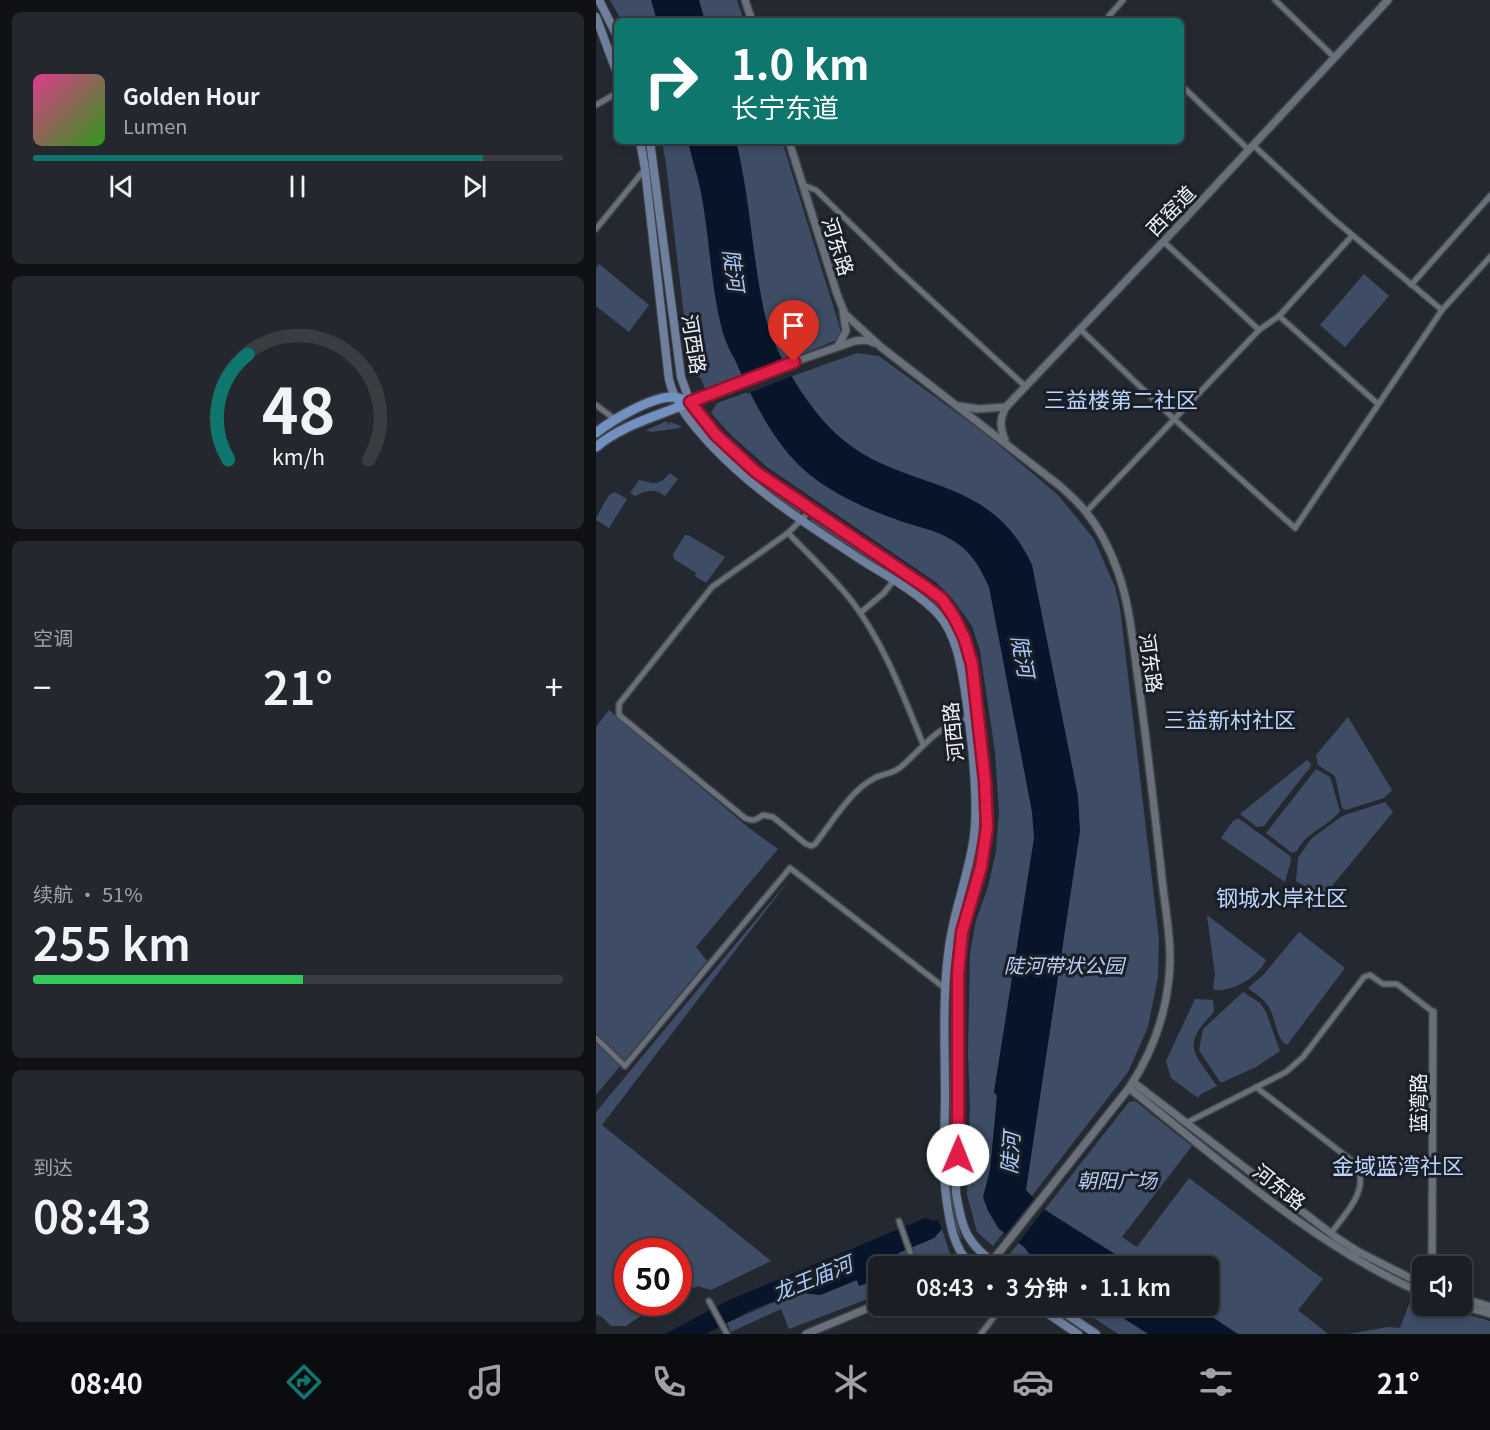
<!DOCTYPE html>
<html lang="zh">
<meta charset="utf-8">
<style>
body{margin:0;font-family:Georgia,"Noto Sans SC",serif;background:#24272d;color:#f1f3f6;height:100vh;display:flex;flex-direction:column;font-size:22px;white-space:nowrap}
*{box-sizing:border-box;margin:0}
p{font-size:20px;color:#a0a2a7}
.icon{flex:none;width:33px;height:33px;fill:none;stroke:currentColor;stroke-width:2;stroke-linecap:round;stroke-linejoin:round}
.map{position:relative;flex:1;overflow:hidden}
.details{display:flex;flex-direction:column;gap:12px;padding:12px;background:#0f1114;width:596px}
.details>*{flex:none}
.guide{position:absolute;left:18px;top:18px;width:570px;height:126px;border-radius:9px;box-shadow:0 3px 9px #0003,0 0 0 2px #393d42;background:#0f766e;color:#fff;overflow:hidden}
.controls{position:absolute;left:816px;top:1256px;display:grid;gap:12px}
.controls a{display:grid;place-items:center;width:60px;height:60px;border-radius:9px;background:#1b1f25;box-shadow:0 3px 9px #0003,0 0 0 2px #393d42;font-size:30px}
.speed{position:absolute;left:18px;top:1238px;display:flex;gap:12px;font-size:30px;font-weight:700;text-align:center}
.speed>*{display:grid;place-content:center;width:78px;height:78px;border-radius:50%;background:#1b1f25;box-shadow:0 3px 9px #0003,0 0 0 2px #393d42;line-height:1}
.speed .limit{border:9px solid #d22;background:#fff;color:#111}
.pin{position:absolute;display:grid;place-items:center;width:51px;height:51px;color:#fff;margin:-62px -26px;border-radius:50% 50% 50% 0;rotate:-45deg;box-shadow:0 0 6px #0007}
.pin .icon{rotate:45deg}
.me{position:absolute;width:66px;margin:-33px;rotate:1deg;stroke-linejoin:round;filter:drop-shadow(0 0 4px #0008)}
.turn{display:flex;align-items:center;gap:21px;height:126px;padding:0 18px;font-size:27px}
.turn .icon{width:78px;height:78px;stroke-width:2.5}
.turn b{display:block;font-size:42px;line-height:51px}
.big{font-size:45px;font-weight:600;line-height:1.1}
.details .card{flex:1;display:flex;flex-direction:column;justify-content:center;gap:9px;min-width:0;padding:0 21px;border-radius:9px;background:#24272d}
.details .dial{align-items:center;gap:0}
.dial svg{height:156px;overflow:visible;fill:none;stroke:#393d42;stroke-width:7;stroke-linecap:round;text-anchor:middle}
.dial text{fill:#f1f3f6;stroke:none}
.song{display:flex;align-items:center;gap:18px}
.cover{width:72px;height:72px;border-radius:9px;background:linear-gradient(135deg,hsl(330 70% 55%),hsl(110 70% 35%))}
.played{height:6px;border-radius:3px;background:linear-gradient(90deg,#0f766e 85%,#393d42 85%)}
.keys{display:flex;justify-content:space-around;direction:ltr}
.heat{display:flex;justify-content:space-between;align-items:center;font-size:33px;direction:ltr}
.charge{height:9px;border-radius:4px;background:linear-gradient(90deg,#34c759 51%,#393d42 0)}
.trip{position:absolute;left:272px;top:1256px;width:351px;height:60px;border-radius:9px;background:#1b1f25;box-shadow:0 3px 9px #0003,0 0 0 2px #393d42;font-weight:600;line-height:60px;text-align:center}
.tabs{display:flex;height:96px;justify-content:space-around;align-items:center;background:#0b0c0f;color:#a0a2a7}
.tabs .icon{width:42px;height:42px}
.tabs .selected{color:#0f766e}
.tabs b{font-size:27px;color:#f1f3f6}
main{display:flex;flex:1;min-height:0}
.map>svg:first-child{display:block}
.green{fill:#3e4d65}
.water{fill:#07142a}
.pier{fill:#242931}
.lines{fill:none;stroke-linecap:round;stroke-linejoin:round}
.minor-casing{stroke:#3f444a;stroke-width:8}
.tertiary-casing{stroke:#3f444a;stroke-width:10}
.secondary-casing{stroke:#3f444a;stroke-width:10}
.primary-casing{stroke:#3f444a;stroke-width:12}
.minor{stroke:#6a707a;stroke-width:5}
.tertiary{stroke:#6a707a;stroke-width:7}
.secondary{stroke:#6e809d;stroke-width:8}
.primary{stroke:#7291c0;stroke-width:9}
.route-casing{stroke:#92132f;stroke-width:15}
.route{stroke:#e11d48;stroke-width:10}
.labels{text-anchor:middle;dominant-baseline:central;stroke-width:6;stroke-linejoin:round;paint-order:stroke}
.street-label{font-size:20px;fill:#f0f4fa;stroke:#1a1f27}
.park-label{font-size:20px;font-style:italic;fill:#b4cef6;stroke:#1a1f27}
.water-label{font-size:21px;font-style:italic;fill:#aacbfc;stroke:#1a1f27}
.quarter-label{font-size:22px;fill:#bcd5fc;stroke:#1a1f27}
</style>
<main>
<section class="details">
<div class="card">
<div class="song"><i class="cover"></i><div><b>Golden Hour</b><p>Lumen</p></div></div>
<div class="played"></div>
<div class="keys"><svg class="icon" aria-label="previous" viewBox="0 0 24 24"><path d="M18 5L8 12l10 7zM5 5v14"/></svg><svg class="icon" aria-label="pause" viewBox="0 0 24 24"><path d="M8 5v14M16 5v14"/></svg><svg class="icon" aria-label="next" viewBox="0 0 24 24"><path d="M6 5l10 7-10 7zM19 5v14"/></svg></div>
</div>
<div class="card dial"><svg viewBox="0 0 100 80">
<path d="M14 69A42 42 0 1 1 86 69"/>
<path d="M14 69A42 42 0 0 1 24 15" stroke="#0f766e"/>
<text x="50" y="56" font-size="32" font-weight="700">48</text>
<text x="50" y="72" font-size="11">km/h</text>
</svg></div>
<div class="card"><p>空调</p>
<div class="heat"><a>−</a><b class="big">21°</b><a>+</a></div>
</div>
<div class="card"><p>续航 · 51%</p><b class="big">255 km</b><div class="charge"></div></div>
<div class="card"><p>到达</p><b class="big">08:43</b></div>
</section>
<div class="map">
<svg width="895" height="1334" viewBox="0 0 895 1334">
<rect width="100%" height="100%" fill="#242931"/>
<!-- green -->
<g class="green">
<polygon points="14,0 141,0 148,21 26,21"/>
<polygon points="66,141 186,141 244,328 245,334 241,340 117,390 109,388 104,377 101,377 94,367 70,164"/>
<polygon points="3,264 53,305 33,332 0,306 0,268"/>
<polygon points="768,274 793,296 749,347 724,325"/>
<polygon points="261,353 283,356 391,435 462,495 498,539 519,587 524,608 563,939 562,977 552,1027 532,1072 397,1246 381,1232 371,1195 374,1107 372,1053 374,954 380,920 392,887 400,851 403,812 399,752 384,651 376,626 356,598 341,583 171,467 135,435 115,413 121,403"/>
<polygon points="71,421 73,426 74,422 85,426 85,428 55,432 50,430"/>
<polygon points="103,422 166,481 205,508 204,515 161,484 104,427"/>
<path d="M 74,473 L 82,479 L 69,496 C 59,487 49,491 39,496 L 34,493 L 43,480 C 60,484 62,486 74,473 Z"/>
<polygon points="19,492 31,499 13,528 0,520 0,518 13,495"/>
<path d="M 219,516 L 329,591 L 351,613 L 367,644 L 378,708 L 377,712 L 375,710 C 368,660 368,636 331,598 L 213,521 Z"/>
<polygon points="89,535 92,535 129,557 110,583 99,576 100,573 78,559 77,554"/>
<polygon points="13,710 153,828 182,849 100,947 111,961 0,1095 0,727"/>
<polygon points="752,717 796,790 788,798 750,810 746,808 739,776 722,765 720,755"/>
<polygon points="378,721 380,722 387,827 380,873 363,931 359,962 357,1190 357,1202 366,1241 359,1226 353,1190 355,972 361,921 377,867 382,838 383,806 376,723"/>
<polygon points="711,760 714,763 715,766 668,826 661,827 644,814"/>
<path d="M 720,769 L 734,777 L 744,811 C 732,827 710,832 701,851 L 696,853 L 670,833 Z"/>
<polygon points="789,802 797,812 727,897 700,881 702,858 715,839 746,816"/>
<polygon points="642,818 694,856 695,860 689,882 625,838 637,821"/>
<polygon points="197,875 6,1125 175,1261 115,1290 102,1286 83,1294 82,1251 32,1251 32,1302 65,1302 30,1326 15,1326 6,1317 0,1314 0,1112"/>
<path d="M 611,915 L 670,960 C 662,977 637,992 618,990 L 617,986 L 619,975 Z"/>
<path d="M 703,932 L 749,968 L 691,1045 C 680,1039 680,1019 673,1007 C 668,999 660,994 652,988 L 668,974 Z"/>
<polygon points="647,992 664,1003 670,1012 684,1051 660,1067 627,1082 624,1082 603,1050 607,1029"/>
<path d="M 599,999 L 617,1000 L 618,1012 C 584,1046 598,1053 621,1086 L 605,1094 L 602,1098 L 575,1078 L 570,1061 Z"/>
<polygon points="539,1101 596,1146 526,1237 541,1247 593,1178 727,1279 702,1310 732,1334 522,1334 478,1305 612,1305 612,1266 419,1266 409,1260 533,1102"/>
<polygon points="346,1229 354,1254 356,1266 305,1266 302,1253 338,1238"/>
<polygon points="282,1279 282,1295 193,1329 185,1309 135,1332 131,1323 201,1292 224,1295 261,1280 263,1286"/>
<polygon points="815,1299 826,1302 826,1305 838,1305 894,1321 894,1334 752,1334 792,1327 804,1328"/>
</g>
<!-- water -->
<g class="water">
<polygon points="55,0 103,0 109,21 61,21"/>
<path d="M 92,141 L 140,141 C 154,197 156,255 168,311 C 176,350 210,405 238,432 C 304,495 392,469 436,565 L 482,796 L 484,831 L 430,1190 L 448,1209 L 457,1215 L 538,1266 L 447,1266 L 438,1260 L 428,1247 L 403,1229 L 392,1211 L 387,1197 L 394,1170 L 401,1096 L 398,1092 L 438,838 L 436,812 L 393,587 C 385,570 378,555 362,544 C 344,530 319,527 299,519 C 270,509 238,494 214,475 C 179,446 158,403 140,362 C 135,353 130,343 127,333 C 115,289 114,243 106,198 C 103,179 96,160 92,141 Z"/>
<polygon points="329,1218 338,1221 342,1220 346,1229 338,1238 302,1253 305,1266 282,1266 282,1279 263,1286 261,1280 224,1295 201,1292 155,1310 110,1334 69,1334 131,1301"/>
<polygon points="507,1305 598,1305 642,1334 552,1334"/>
</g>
<!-- pier -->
<g class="pier">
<polygon points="191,360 198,375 151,394 144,378"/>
<polygon points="440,1196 450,1207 420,1246 408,1236"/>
</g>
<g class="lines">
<defs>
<g id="minor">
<polyline points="679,0 738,57"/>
<polyline points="518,21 513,16 527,0"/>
<polyline points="585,85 653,150"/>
<polyline points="0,105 21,93"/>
<polyline points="657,145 736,218 846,310"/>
<polyline points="207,185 220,190 300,268 429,386"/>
<polyline points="0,229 49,169"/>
<polyline points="567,241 663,330"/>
<polyline points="815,285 895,195"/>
<polyline points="683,316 756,236"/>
<polyline points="484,329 578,419 699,528 846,310 895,256"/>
<polyline points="0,405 20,420"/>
<path d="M 215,510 L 192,533 L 116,587 L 23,704 L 23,715 L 149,818 C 157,822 160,820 167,815 L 177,817 L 210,844 L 215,846 L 219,844 C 235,824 254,791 277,779 C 286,773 297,775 306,766 C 328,747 341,725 372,719"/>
<polyline points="490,512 663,330 683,316 782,404"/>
<path d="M 192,533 C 213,555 236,576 255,600 C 288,643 307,695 327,744"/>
<polyline points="264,613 288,593 298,580"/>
<polyline points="0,1038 29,1066 194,868 350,989"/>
<path d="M 660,1087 L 759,1163 C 776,1188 749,1214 735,1233"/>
<polyline points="590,1123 690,1072 707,1057 768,977 774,975 787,984 801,984 837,1012"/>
<polyline points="303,1221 319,1266"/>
<polyline points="113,1301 131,1334"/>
<polyline points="385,1334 407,1305"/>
</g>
<g id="tertiary">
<polyline points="149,0 156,21"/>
<path d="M 193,141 L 241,294 L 249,314 L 285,347 L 464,486 C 473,494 482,502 490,512 C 503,528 515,552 522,572 C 534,606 537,643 542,679 C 551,743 558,806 565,869 C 568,906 577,941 573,978 C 569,1018 555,1055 533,1088 L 405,1250 L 395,1262 L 388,1266"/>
<polyline points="242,346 250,331 247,312"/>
<polyline points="94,402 198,362 259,341 271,340 278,343"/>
<polyline points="364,406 382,409 410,407"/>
<path d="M 409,440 C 404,427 403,420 410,407 L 583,225 L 792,0"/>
<polyline points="537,1082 741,1238 761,1251 826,1284"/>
<path d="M 533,1088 C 626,1162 717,1245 826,1293"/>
<polyline points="836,1266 837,1012"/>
<polyline points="866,1298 895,1307"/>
<polyline points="863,1305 895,1314"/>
<polyline points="210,1334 282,1304"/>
</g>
<g id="secondary">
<polyline points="3,0 21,36"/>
<polyline points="0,17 21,73"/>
<path d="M 44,141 L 49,169 L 73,380 C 80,406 96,424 114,444 C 160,493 215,527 270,563 C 295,578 322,593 342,614 C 360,634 365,665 369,691 C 375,733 383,795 378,836 C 373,874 358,909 353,947 C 346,996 349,1048 349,1097 C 349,1128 346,1166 350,1196 C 353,1219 357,1251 377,1266"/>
<path d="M 54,141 L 85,377 L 94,402 L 120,435 L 160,472 L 331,588 L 346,599 L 358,617 L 368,637 L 376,664 L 387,757 L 391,827 L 385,867 L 366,932 L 362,974 L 360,1193 C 367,1231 370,1243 402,1266"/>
<polyline points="439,1305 482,1334"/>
<polyline points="457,1305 500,1334"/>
</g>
<g id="primary">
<path d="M 0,433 C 16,420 55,397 76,397 C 82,397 89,400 94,402"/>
<path d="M 0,447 C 27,424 63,416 94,402"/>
</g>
</defs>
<!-- minor casing -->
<use href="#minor" class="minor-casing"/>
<!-- tertiary casing -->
<use href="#tertiary" class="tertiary-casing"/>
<!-- secondary casing -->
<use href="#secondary" class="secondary-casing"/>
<!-- primary casing -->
<use href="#primary" class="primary-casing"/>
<!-- minor -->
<use href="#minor" class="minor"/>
<!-- tertiary -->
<use href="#tertiary" class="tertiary"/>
<!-- secondary -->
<use href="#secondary" class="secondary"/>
<!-- primary -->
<use href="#primary" class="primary"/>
</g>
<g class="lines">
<defs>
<polyline id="route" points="198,362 94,402 120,435 160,472 331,588 346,599 358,617 368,637 376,664 389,781 391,827 385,867 366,932 362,974 362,1155"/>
</defs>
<!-- route casing -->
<use href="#route" class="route-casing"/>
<!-- route -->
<use href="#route" class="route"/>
</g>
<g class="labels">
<!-- street labels -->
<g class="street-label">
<text transform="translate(574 210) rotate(-46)">西窑道</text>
<text transform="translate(243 246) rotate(72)">河东路</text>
<text transform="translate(99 344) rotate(81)">河西路</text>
<text transform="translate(556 663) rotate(82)">河东路</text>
<text transform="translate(356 732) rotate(-96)">河西路</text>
<text transform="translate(821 1103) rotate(-90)">蓝湾路</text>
<text transform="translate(684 1186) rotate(38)">河东路</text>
</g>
<!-- park labels -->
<g class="park-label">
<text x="468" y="964">陡河带状公园</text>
<text x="521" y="1179">朝阳广场</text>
</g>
<!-- water labels -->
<g class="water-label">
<text transform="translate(139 270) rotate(82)">陡河</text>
<text transform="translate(428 656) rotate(79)">陡河</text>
<text transform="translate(413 1153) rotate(-86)">陡河</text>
<text transform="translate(216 1277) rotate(-22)">龙王庙河</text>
</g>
<!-- quarter labels -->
<g class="quarter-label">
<text x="525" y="398">三益楼第二社区</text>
<text x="634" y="718">三益新村社区</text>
<text x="686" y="896">钢城水岸社区</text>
<text x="802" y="1164">金域蓝湾社区</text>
</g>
</g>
</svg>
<div class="controls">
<a><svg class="icon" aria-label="sound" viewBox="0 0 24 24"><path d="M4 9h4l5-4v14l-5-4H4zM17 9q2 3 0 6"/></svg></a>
</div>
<div class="speed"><div class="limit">50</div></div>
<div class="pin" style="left:198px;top:362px;background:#d93025"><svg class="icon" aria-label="arrive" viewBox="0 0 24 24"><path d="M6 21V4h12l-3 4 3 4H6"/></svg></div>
<svg class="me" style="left:362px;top:1155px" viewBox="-20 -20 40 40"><circle r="19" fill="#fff"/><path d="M0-13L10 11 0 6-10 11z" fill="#e11d48"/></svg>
<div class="trip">08:43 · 3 分钟 · 1.1 km</div>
<div class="guide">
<div class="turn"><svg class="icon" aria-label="right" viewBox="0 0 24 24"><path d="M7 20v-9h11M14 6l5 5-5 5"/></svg><div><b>1.0 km</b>长宁东道</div></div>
</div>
</div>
</main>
<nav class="tabs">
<b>08:40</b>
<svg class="icon selected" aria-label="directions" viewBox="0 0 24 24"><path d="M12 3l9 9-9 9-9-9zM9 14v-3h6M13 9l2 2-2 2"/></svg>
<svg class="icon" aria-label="music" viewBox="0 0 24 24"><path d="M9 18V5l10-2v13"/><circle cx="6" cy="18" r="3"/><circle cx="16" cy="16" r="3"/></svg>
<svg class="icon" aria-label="phone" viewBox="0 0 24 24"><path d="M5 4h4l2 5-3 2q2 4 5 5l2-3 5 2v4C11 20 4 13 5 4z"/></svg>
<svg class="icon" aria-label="climate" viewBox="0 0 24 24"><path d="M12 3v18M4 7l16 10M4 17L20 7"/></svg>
<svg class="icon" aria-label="car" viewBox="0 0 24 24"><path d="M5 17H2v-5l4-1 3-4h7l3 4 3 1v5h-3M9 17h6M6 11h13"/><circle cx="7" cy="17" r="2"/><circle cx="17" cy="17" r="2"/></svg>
<svg class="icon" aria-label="filters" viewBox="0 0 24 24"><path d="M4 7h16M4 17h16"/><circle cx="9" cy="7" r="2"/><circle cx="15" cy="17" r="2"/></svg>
<b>21°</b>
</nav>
